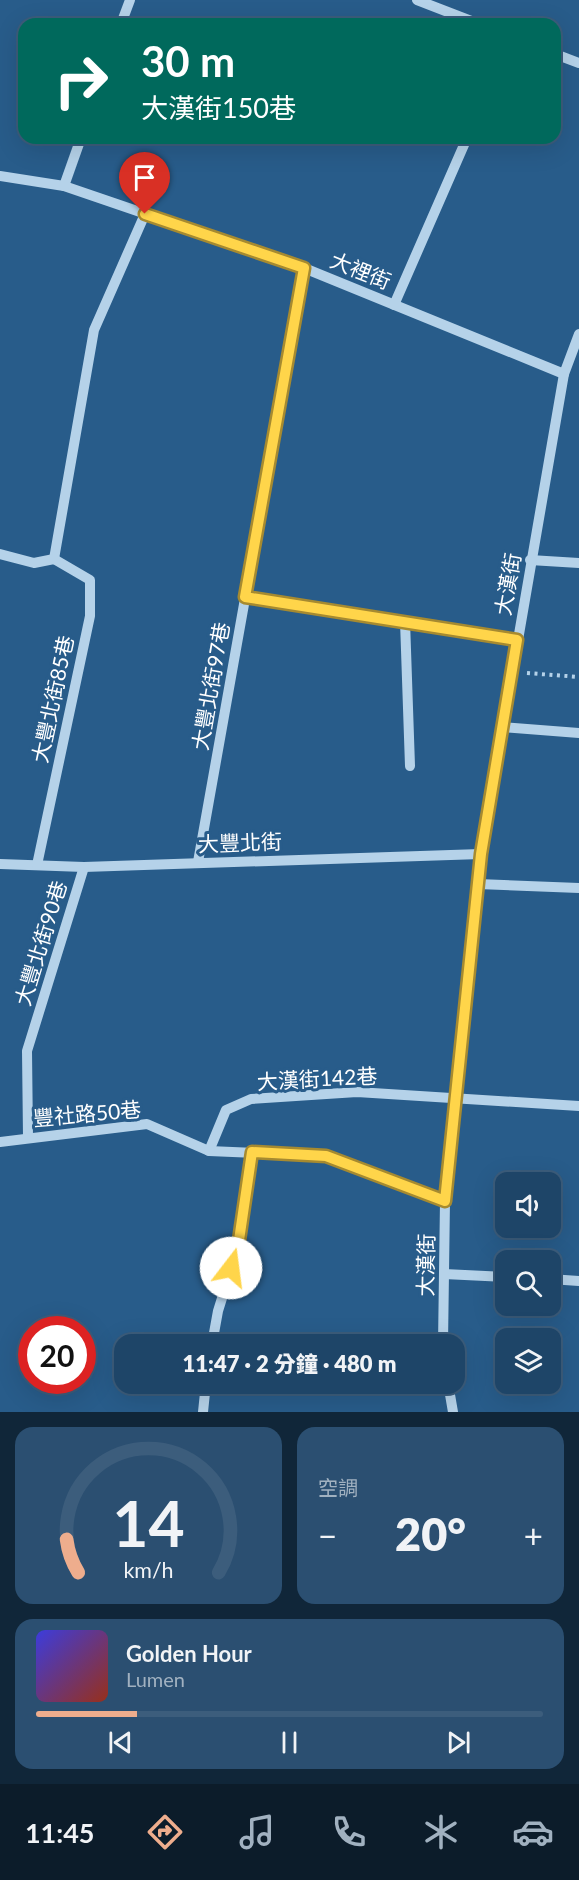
<!DOCTYPE html>
<html lang="zh-TW">
<meta charset="utf-8">
<style>
body{margin:0;font-family:Lato,"Noto Sans TC",sans-serif;background:#2b4f71;color:#f1f3f6;height:100vh;display:flex;flex-direction:column;font-size:22px;white-space:nowrap}
*{box-sizing:border-box;margin:0}
p{font-size:20px;color:#a1b1c0}
.icon{flex:none;width:33px;height:33px;fill:none;stroke:currentColor;stroke-width:2;stroke-linecap:round;stroke-linejoin:round}
.map{position:relative;height:1412px;overflow:hidden}
.sheet{display:flex;flex-direction:column;gap:15px;padding:15px;background:#102639;flex:1}
.sheet>*{flex:none}
.banner{position:absolute;left:18px;top:18px;width:543px;height:126px;border-radius:18px;box-shadow:0 6px 24px #0002,0 0 0 2px #3c5d7c;background:#00695c;color:#fff;overflow:hidden}
.buttons{position:absolute;left:495px;top:1172px;display:grid;gap:12px}
.buttons a{display:grid;place-items:center;width:66px;height:66px;border-radius:12px;background:#1e4568;box-shadow:0 6px 24px #0002,0 0 0 2px #3c5d7c;font-size:30px}
.speed{position:absolute;left:18px;top:1316px;display:flex;gap:12px;font-size:30px;font-weight:700;text-align:center}
.speed>*{display:grid;place-content:center;width:78px;height:78px;border-radius:50%;background:#1e4568;box-shadow:0 6px 24px #0002,0 0 0 2px #3c5d7c;line-height:1}
.speed .limit{border:9px solid #d22;background:#fff;color:#111}
.pin{position:absolute;display:grid;place-items:center;width:51px;height:51px;color:#fff;margin:-62px -26px;border-radius:50% 50% 50% 0;rotate:-45deg;box-shadow:0 0 6px #0007}
.pin .icon{rotate:45deg}
.me{position:absolute;width:66px;margin:-33px;rotate:15deg;stroke-linejoin:round;filter:drop-shadow(0 0 4px #0008)}
.turn{display:flex;align-items:center;gap:21px;height:126px;padding:0 24px;font-size:27px}
.turn .icon{width:78px;height:78px;stroke-width:2.5}
.turn b{display:block;font-size:42px;line-height:51px}
.big{font-size:45px;font-weight:800;line-height:1.1}
.sheet .card{flex:1;display:flex;flex-direction:column;justify-content:center;gap:9px;min-width:0;padding:0 21px;border-radius:18px;background:#2b4f71}
.sheet .dial{align-items:center;gap:0}
.dial svg{height:156px;overflow:visible;fill:none;stroke:#3c5d7c;stroke-width:7;stroke-linecap:round;text-anchor:middle}
.dial text{fill:#f1f3f6;stroke:none}
.song{display:flex;align-items:center;gap:18px}
.cover{width:72px;height:72px;border-radius:9px;background:linear-gradient(135deg,hsl(240 70% 55%),hsl(10 70% 35%))}
.played{height:6px;border-radius:3px;background:linear-gradient(90deg,#eead8d 20%,#3c5d7c 20%)}
.keys{display:flex;justify-content:space-around;direction:ltr}
.heat{display:flex;justify-content:space-between;align-items:center;font-size:33px;direction:ltr}
.sheet .tiles{flex:1;display:grid;gap:15px;grid-template-columns:1fr 1fr}
.card:last-child{grid-column:span 2}
.trip{position:absolute;left:114px;top:1334px;width:351px;height:60px;border-radius:18px;background:#1e4568;box-shadow:0 6px 24px #0002,0 0 0 2px #3c5d7c;font-weight:800;line-height:60px;text-align:center}
.menu{display:flex;height:96px;justify-content:space-around;align-items:center;background:#0c1c2a;color:#a1b1c0}
.menu .icon{width:42px;height:42px}
.menu .active{color:#eead8d}
.menu b{font-size:27px;color:#f1f3f6}
.map>svg:first-child{display:block}
.lines{fill:none;stroke-linecap:round;stroke-linejoin:round}
.path{stroke:#b5d2e9;stroke-width:4;stroke-dasharray:3 4.5;stroke-linecap:butt}
.minor{stroke:#b5d2e9;stroke-width:10}
.route-casing{stroke:#a68a30;stroke-width:15}
.route{stroke:#ffd54a;stroke-width:10}
.labels{text-anchor:middle;dominant-baseline:central;stroke-width:6;stroke-linejoin:round;paint-order:stroke}
.street-label{font-size:21px;fill:#fff;stroke:#285c8a}
</style>
<div class="map">
<svg width="579" height="1412" viewBox="0 0 579 1412">
<rect width="100%" height="100%" fill="#285c8a"/>
<g class="lines">
<!-- path -->
<polyline class="path" points="527,673 579,677"/>
<!-- minor -->
<g class="minor">
<polyline points="417,0 479,24"/>
<polyline points="121,24 130,0"/>
<polyline points="555,54 579,63"/>
<polyline points="0,176 64,186 304,268 564,374"/>
<polyline points="64,186 81,138"/>
<polyline points="394,305 467,138"/>
<polyline points="0,554 34,563 54,559"/>
<polyline points="54,559 94,330 145,214 141,211"/>
<polyline points="530,560 579,563"/>
<polyline points="245,597 405,621 410,766"/>
<polyline points="405,621 517,640"/>
<polyline points="502,727 579,733"/>
<polyline points="198,862 304,268"/>
<polyline points="0,864 84,867 481,854"/>
<polyline points="37,865 90,616 90,580 54,559"/>
<polyline points="478,884 579,888"/>
<polyline points="28,1137 27,1051 84,867"/>
<polyline points="0,1142 147,1124 209,1151 326,1156 445,1201"/>
<polyline points="209,1151 226,1110 251,1099 357,1092 579,1106"/>
<polyline points="444,1274 506,1277"/>
<polyline points="550,1279 579,1281"/>
<polyline points="212,1344 218,1311 238,1247 252,1152"/>
<polyline points="443,1344 445,1201 481,854 564,374 579,334"/>
<polyline points="448,1383 453,1412"/>
<polyline points="203,1412 206,1383"/>
</g>
</g>
<g class="lines">
<defs>
<polyline id="route" points="145,214 304,268 245,597 517,640 481,854 445,1201 326,1156 252,1152 238,1247 231,1268"/>
</defs>
<!-- route casing -->
<use href="#route" class="route-casing"/>
<!-- route -->
<use href="#route" class="route"/>
</g>
<g class="labels">
<!-- street labels -->
<g class="street-label">
<text transform="translate(361 270) rotate(22)">大裡街</text>
<text transform="translate(507 584) rotate(-80)">大漢街</text>
<text transform="translate(210 686) rotate(-80)">大豐北街97巷</text>
<text transform="translate(52 699) rotate(-78)">大豐北街85巷</text>
<text transform="translate(240 842) rotate(-2)">大豐北街</text>
<text transform="translate(40 943) rotate(-73)">大豐北街90巷</text>
<text transform="translate(317 1078) rotate(-3)">大漢街142巷</text>
<text transform="translate(87 1113) rotate(-5)">豐社路50巷</text>
<text transform="translate(425 1265) rotate(-89)">大漢街</text>
</g>
</g>
</svg>
<div class="buttons">
<a><svg class="icon" aria-label="sound" viewBox="0 0 24 24"><path d="M4 9h4l5-4v14l-5-4H4zM17 9q2 3 0 6"/></svg></a>
<a><svg class="icon" aria-label="search" viewBox="0 0 24 24"><circle cx="10" cy="10" r="6"/><path d="M15 15l6 6"/></svg></a>
<a><svg class="icon" aria-label="layers" viewBox="0 0 24 24"><path d="M12 4l9 5-9 5-9-5zM3 14l9 5 9-5"/></svg></a>
</div>
<div class="speed"><div class="limit">20</div></div>
<div class="pin" style="left:145px;top:214px;background:#d93025"><svg class="icon" aria-label="arrive" viewBox="0 0 24 24"><path d="M6 21V4h12l-3 4 3 4H6"/></svg></div>
<svg class="me" style="left:231px;top:1268px" viewBox="-20 -20 40 40"><circle r="19" fill="#fff"/><path d="M0-13L10 11 0 6-10 11z" fill="#ffd54a"/></svg>
<div class="trip">11:47 · 2 分鐘 · 480 m</div>
<div class="banner">
<div class="turn"><svg class="icon" aria-label="right" viewBox="0 0 24 24"><path d="M7 20v-9h11M14 6l5 5-5 5"/></svg><div><b>30 m</b>大漢街150巷</div></div>
</div>
</div>
<section class="sheet">
<div class="tiles">
<div class="card dial"><svg viewBox="0 0 100 80">
<path d="M14 69A42 42 0 1 1 86 69"/>
<path d="M14 69A42 42 0 0 1 8 52" stroke="#eead8d"/>
<text x="50" y="56" font-size="32" font-weight="700">14</text>
<text x="50" y="72" font-size="11">km/h</text>
</svg></div>
<div class="card"><p>空調</p>
<div class="heat"><a>−</a><b class="big">20°</b><a>+</a></div>
</div>
<div class="card">
<div class="song"><i class="cover"></i><div><b>Golden Hour</b><p>Lumen</p></div></div>
<div class="played"></div>
<div class="keys"><svg class="icon" aria-label="previous" viewBox="0 0 24 24"><path d="M18 5L8 12l10 7zM5 5v14"/></svg><svg class="icon" aria-label="pause" viewBox="0 0 24 24"><path d="M8 5v14M16 5v14"/></svg><svg class="icon" aria-label="next" viewBox="0 0 24 24"><path d="M6 5l10 7-10 7zM19 5v14"/></svg></div>
</div>
</div>
</section>
<nav class="menu">
<b>11:45</b>
<svg class="icon active" aria-label="directions" viewBox="0 0 24 24"><path d="M12 3l9 9-9 9-9-9zM9 14v-3h6M13 9l2 2-2 2"/></svg>
<svg class="icon" aria-label="music" viewBox="0 0 24 24"><path d="M9 18V5l10-2v13"/><circle cx="6" cy="18" r="3"/><circle cx="16" cy="16" r="3"/></svg>
<svg class="icon" aria-label="phone" viewBox="0 0 24 24"><path d="M5 4h4l2 5-3 2q2 4 5 5l2-3 5 2v4C11 20 4 13 5 4z"/></svg>
<svg class="icon" aria-label="climate" viewBox="0 0 24 24"><path d="M12 3v18M4 7l16 10M4 17L20 7"/></svg>
<svg class="icon" aria-label="car" viewBox="0 0 24 24"><path d="M5 17H2v-5l4-1 3-4h7l3 4 3 1v5h-3M9 17h6M6 11h13"/><circle cx="7" cy="17" r="2"/><circle cx="17" cy="17" r="2"/></svg>
</nav>
